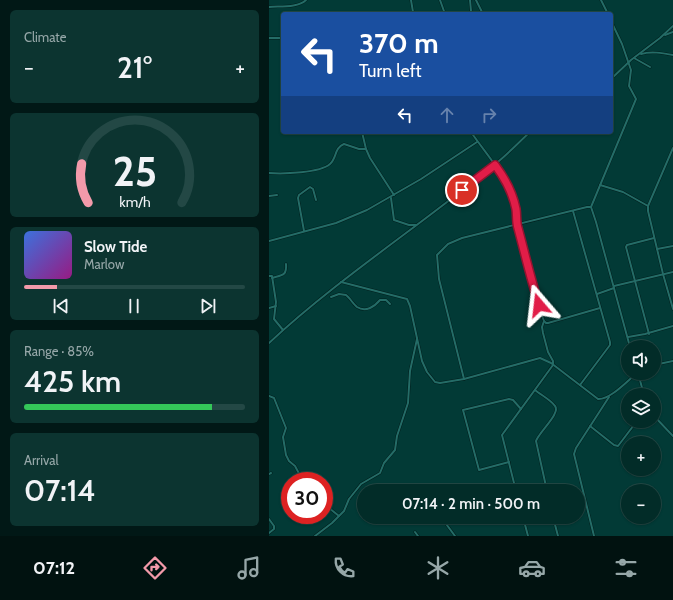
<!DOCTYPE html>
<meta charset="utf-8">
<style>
body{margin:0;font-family:Cabin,sans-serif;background:#0c3430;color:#f1f3f6;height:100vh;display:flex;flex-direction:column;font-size:15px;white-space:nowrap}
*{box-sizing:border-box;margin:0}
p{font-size:13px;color:#96a7a8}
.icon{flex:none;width:22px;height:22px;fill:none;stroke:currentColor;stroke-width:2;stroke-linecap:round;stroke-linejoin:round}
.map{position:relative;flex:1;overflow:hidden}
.side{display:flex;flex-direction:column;gap:10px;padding:10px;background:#011816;width:269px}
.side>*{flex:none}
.guide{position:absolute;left:12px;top:12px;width:332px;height:122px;border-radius:4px;box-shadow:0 1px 3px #0004,0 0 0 1px #234845;background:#1a4fa0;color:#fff;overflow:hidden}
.buttons{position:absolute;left:352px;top:340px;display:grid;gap:8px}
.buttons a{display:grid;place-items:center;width:40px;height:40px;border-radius:50%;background:#022c28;box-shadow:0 1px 3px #0004,0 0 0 1px #234845;font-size:20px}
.speed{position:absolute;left:12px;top:472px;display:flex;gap:8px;font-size:20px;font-weight:700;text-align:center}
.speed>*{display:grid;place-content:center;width:52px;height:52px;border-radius:50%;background:#022c28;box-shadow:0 1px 3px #0004,0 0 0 1px #234845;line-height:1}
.speed .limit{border:6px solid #d22;background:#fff;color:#111}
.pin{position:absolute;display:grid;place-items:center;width:34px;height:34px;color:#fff;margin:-17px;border:2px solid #fff;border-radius:50%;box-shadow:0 1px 4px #0007}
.me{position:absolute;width:44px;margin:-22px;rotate:343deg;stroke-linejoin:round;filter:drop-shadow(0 0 3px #0008)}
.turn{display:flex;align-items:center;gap:14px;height:84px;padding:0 12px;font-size:18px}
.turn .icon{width:52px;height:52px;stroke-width:2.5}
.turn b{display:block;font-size:28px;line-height:34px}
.lanes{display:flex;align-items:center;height:38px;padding:0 12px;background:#0003;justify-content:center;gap:20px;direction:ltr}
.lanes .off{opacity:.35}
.big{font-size:30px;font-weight:600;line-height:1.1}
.side .widget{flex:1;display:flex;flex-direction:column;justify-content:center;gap:6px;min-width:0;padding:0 14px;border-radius:6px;background:#0c3430}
.side .dial{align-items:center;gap:0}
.dial svg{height:104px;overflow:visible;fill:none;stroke:#234845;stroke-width:7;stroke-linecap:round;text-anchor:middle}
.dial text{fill:#f1f3f6;stroke:none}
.song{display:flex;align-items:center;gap:12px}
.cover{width:48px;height:48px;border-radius:6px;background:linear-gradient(135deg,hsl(220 70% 55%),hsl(310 70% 35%))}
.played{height:4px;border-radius:2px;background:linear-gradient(90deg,#f39aaa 15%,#234845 15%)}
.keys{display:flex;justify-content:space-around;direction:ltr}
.heat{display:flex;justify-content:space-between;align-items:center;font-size:22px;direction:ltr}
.charge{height:6px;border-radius:3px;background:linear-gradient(90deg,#34c759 85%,#234845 0)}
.trip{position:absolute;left:88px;top:484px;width:228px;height:40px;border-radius:20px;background:#022c28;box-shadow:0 1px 3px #0004,0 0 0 1px #234845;font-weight:600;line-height:40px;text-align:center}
.dock{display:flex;height:64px;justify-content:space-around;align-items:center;background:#011210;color:#96a7a8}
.dock .icon{width:28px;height:28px}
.dock .active{color:#f39aaa}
.dock b{font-size:18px;color:#f1f3f6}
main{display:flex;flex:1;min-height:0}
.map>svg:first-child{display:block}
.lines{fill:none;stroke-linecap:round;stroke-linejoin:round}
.street-casing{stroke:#011e1c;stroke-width:3}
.street{stroke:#246c67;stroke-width:2}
.route-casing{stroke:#92132f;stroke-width:10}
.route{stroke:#e11d48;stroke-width:7}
</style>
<main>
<section class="side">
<div class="widget"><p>Climate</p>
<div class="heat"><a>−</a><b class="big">21°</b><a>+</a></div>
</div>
<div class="widget dial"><svg viewBox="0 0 100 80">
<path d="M14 69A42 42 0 1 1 86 69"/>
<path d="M14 69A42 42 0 0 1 9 39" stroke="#f39aaa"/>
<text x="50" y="56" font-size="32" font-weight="700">25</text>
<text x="50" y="72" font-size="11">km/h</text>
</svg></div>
<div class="widget">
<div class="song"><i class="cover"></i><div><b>Slow Tide</b><p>Marlow</p></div></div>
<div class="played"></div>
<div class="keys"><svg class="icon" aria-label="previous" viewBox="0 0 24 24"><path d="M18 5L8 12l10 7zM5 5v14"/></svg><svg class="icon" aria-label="pause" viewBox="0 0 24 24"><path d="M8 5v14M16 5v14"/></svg><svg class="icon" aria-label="next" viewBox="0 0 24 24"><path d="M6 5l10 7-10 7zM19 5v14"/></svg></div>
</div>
<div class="widget"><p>Range · 85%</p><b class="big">425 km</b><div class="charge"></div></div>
<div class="widget"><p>Arrival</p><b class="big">07:14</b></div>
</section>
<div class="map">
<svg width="404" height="536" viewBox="0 0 404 536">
<rect width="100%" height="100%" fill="#023a36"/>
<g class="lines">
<defs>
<g id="street">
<polyline points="142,0 144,12 142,14"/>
<polyline points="171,0 176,14"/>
<polyline points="207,0 214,14"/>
<polyline points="332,0 339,14"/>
<path d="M 0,7 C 11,6 29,8 37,0"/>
<polyline points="201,14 202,11 201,0"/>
<polyline points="396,35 404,32"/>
<polyline points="0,38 14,38"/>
<path d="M 372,54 C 382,51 393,53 404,55"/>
<polyline points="365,58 381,67"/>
<polyline points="342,79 362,60 391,38 404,26"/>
<polyline points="93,132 97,149 101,158 125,195"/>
<path d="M 202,132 C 217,154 236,174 244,199 C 247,208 247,217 249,226 C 256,258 263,291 275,321 L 277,323 L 279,323 L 331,308"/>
<polyline points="404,148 379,206 379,211 394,274 404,309"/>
<path d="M 0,173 C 14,174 51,173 61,164 C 68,158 65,148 75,144 L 90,149 L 97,149"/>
<polyline points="331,185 354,192 379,206"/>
<polyline points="0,196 8,195"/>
<polyline points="122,198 125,220 140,225 147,225"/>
<polyline points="322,207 367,99 360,86 362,70 353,44 342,21"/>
<polyline points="304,211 341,342 341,345 311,385"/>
<polyline points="35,231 29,198 30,195 41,187 44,189 47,200"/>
<polyline points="0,241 67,223 98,210 152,179 208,142"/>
<polyline points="388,249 404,246"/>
<polyline points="0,276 3,276 7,302 5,319 14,330"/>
<path d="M 3,278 C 13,275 18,276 17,264"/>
<path d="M 72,282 L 138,299 L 141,306 L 153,361 L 158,372 L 166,382 L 171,383 L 195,379 L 271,358 L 282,363 L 329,399 C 341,400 358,381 368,373"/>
<polyline points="345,286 404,272"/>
<polyline points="328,294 345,288"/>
<path d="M 62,297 L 70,294 L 77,295 C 81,298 84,304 88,307 C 97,313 106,306 111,300 L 117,300 L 121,304"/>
<polyline points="0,308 7,306"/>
<polyline points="380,334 357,247 358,245 385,238"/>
<polyline points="359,337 376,334 404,326"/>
<path d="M 0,343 C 70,278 151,226 225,165 C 238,155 249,143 261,132"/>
<polyline points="385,365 404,361"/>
<polyline points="369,373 375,395"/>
<polyline points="195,379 170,279 168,255 179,244 193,238 318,207 322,207 327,222 361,347"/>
<path d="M 266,390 C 272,395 282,400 286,406 C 292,413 270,432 267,441 L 278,491"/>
<polyline points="0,396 5,398 17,428 14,437 17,455 20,461 26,466 34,481"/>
<polyline points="385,416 404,436"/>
<polyline points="321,426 345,445 349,446 368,421"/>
<polyline points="240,462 210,470 194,410 240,399 244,400 252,409"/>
<polyline points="0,474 2,473"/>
<polyline points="247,491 233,435 284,365 284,361 279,352 274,333 273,327 275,321"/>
<polyline points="55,504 70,516"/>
<polyline points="172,517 186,536"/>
<polyline points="254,517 259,536"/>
<polyline points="284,517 289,536"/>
<polyline points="0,519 5,526 5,529 0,533"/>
<polyline points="146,532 149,536"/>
<polyline points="46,536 63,523 75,511 80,499 92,484 111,473 115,463 126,450 128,436 139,403 141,371 148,339"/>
<polyline points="325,536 305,454 307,448 340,397"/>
</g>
</defs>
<!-- street casing -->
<use href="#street" class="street-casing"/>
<!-- street -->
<use href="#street" class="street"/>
</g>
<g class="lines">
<defs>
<path id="route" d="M 193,190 L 226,165 C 235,177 244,194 247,209 C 248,215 247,222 249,228 C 256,254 262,280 270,305"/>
</defs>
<!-- route casing -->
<use href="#route" class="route-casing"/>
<!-- route -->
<use href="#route" class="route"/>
</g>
</svg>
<div class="buttons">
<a><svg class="icon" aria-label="sound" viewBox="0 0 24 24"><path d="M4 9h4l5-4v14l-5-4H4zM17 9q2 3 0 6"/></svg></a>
<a><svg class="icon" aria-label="layers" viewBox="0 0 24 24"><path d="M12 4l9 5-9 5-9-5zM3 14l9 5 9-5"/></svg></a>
<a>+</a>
<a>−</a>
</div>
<div class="speed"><div class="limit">30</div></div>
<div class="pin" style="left:193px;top:190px;background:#d93025"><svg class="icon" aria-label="arrive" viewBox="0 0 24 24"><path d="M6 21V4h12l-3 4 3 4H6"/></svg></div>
<svg class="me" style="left:270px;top:305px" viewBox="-20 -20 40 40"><path d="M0-17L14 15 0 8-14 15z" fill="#e11d48" stroke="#fff" stroke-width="4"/></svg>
<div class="trip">07:14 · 2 min · 500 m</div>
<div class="guide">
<div class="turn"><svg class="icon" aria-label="left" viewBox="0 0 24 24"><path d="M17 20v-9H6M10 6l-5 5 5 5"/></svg><div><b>370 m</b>Turn left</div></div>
<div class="lanes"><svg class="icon" aria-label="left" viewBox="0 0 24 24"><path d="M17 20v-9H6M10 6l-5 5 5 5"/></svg><svg class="icon off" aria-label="ahead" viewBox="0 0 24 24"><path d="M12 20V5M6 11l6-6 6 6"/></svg><svg class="icon off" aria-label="right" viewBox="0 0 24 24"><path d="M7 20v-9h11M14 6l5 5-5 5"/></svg></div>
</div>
</div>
</main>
<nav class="dock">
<b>07:12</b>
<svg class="icon active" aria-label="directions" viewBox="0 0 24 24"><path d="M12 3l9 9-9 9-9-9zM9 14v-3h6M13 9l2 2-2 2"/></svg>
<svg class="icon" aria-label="music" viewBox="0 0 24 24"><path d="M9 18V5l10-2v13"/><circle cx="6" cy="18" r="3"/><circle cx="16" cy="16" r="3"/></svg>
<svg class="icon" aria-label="phone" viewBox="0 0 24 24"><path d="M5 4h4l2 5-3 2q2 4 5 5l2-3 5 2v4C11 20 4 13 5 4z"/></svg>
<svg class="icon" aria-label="climate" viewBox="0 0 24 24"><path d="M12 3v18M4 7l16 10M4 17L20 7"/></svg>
<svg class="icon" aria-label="car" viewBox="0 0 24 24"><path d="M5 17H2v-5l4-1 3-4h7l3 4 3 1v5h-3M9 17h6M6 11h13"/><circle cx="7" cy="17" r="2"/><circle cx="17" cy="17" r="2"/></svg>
<svg class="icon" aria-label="filters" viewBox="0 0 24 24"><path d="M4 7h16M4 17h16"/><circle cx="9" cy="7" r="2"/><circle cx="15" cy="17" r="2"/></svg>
</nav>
